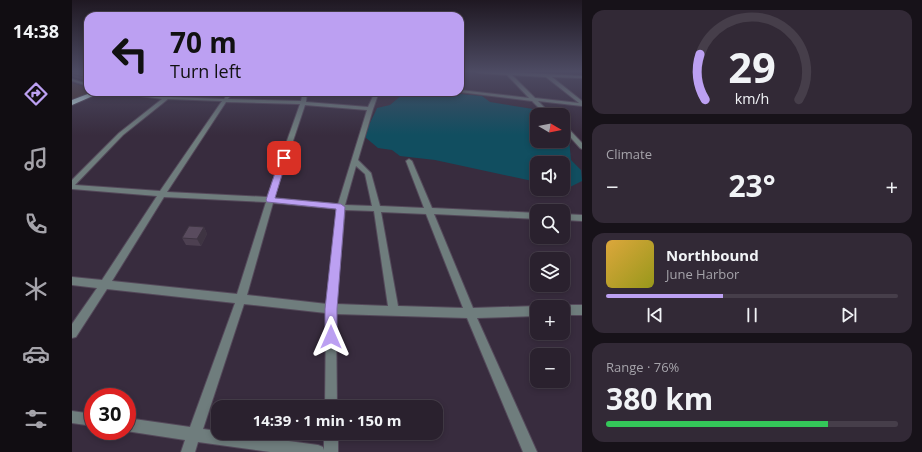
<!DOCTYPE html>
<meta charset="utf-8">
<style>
body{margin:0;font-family:"Open Sans",sans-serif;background:#322936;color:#f1f3f6;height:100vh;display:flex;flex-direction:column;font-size:15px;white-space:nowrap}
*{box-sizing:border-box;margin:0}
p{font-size:13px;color:#a5a3aa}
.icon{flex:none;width:22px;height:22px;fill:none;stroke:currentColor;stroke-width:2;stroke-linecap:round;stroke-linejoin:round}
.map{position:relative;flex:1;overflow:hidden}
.sheet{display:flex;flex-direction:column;gap:10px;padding:10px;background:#171219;width:340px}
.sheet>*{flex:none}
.top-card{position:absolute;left:12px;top:12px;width:380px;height:84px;border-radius:12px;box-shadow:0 2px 6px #0003,0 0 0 1px #463e4a;background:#bca0f2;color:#111;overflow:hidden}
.needle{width:26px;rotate:100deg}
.tools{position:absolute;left:458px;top:108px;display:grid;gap:8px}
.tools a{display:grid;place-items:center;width:40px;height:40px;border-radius:8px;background:#2a212e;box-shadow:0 2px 6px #0003,0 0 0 1px #463e4a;font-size:20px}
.speed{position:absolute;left:12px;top:388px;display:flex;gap:8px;font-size:20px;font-weight:700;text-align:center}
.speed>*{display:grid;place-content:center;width:52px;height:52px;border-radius:50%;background:#2a212e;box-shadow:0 2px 6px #0003,0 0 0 1px #463e4a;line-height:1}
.speed .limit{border:6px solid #d22;background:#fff;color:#111}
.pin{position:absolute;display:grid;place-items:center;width:34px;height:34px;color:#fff;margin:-17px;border-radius:8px;box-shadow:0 2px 6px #0006}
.me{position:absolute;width:44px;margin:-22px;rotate:0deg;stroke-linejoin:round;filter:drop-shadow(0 0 3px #0008)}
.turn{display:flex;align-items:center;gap:14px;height:84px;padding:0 20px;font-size:18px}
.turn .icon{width:52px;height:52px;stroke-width:2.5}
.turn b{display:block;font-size:28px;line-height:34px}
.big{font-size:30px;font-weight:700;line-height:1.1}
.sheet .widget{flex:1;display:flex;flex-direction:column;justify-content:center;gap:6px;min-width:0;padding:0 14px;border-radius:12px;background:#322936}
.sheet .dial{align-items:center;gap:0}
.dial svg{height:104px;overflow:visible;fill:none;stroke:#463e4a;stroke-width:7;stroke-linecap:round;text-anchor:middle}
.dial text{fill:#f1f3f6;stroke:none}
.song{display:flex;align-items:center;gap:12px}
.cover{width:48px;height:48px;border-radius:6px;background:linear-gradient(135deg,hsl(40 70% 55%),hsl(60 70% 35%))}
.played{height:4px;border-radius:2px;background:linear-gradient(90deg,#bca0f2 40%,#463e4a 40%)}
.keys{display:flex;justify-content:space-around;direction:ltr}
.heat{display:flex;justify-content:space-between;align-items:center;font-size:22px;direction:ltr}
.charge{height:6px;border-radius:3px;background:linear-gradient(90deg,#34c759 76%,#463e4a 0)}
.trip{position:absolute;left:139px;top:400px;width:232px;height:40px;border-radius:12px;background:#2a212e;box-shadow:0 2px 6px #0003,0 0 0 1px #463e4a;font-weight:700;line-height:40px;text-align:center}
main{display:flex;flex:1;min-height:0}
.menu{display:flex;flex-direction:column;width:72px;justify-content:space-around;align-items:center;background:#110d12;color:#a5a3aa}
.menu .icon{width:28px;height:28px}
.menu .active{color:#bca0f2}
.menu b{font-size:18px;color:#f1f3f6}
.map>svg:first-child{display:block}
.commercial{fill:#47342d}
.water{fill:#114e60}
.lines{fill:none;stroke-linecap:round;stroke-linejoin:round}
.street-casing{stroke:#54495a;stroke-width:2}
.highway-casing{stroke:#54495a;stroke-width:2}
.street{fill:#6f7d7d;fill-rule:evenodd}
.highway{fill:#c4e6e6;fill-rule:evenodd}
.wall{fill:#4d4051}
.shaded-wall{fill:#3e3442}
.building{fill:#594b5e;stroke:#3e3442}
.route{fill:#bca0f2;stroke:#7a689d}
</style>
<main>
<nav class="menu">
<b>14:38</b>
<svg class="icon active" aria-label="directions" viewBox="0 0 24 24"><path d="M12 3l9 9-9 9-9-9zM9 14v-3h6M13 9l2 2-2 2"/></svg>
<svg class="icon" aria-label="music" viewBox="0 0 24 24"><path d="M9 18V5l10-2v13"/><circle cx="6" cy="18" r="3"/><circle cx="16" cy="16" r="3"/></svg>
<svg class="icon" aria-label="phone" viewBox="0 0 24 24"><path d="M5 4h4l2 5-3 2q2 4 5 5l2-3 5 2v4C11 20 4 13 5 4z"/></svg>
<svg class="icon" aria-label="climate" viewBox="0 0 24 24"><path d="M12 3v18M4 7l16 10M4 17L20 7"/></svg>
<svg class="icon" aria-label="car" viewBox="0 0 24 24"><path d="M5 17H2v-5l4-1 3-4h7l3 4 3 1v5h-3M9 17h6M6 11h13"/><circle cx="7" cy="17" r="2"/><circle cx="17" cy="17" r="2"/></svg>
<svg class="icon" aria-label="filters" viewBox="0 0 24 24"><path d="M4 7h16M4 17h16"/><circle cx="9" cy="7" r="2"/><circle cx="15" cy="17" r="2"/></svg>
</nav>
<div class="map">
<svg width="510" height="452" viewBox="0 0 510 452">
<rect width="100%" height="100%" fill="#382c3e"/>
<!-- commercial -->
<polygon class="commercial" points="0,83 16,88 16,92 19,92 0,100"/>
<!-- water -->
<path class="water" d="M 347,92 L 388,94 L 410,96 L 418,102 L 461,109 L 471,115 L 465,115 L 465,141 L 491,141 L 491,132 L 497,139 L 499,160 L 509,170 L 510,181 L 494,189 L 491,188 L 491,163 L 465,163 L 465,182 L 363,160 L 328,156 L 320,150 L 306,148 L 293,137 C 295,126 301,118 305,108 L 318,105 L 331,94 Z"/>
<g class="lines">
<defs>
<g id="street">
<path d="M 405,72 L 436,72 L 510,76 L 510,78 L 480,77 L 510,101 L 510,106 L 466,101 L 480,115 L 474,115 L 460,101 L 387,92 L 388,92 L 388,90 L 457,98 L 435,75 L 407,73 ZM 440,75 L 474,77 L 507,103 L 463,98 Z"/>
<polygon points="0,79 16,84 16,86 0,81"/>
<path d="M 45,92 L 58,92 L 94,96 L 99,92 L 104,92 L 99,97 L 152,99 L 157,92 L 161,92 L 156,99 L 229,101 L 231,92 L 235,92 L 234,102 L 296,107 L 303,92 L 307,92 L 301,109 L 286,160 L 299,173 L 308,206 L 352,208 L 334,161 L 337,159 L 340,161 L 360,208 L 465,213 L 465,219 L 362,214 L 401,308 L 465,306 L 467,307 L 465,307 L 465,316 L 405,318 L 465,452 L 451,452 L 395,318 L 264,314 L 265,407 L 253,407 L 254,313 L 172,304 L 131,429 L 146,431 L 146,433 L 159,433 L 246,445 L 251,447 L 252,450 L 252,433 L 266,433 L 266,452 L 198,452 L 126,442 L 123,452 L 109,452 L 113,440 L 54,431 L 55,431 L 55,418 L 118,427 L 163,303 L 35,289 L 4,337 L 0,338 L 0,324 L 25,288 L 0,285 L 0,277 L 30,280 L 85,196 L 0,189 L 0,180 L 47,133 L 90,99 L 47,93 ZM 96,99 L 150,101 L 88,191 L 3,185 L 51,135 ZM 154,102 L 228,104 L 195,197 L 95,192 ZM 233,105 L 295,110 L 266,204 L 202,198 ZM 284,166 L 293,174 L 300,206 L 273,205 ZM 92,197 L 194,202 L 165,294 L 40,281 ZM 201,203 L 265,209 L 255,304 L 175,295 ZM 273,210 L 302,211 L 316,306 L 264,304 ZM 309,212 L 354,214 L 391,308 L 326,306 Z"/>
<polygon points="491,124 493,125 510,143 510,149 508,148 491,129"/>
<polygon points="491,214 510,215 510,221 491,220"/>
<polygon points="491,305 510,305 510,315 491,315 491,307 487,307"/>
<polygon points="0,411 21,414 21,426 0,423"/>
</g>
<polygon id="highway" points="21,92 30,92 0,105 0,100"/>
</defs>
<!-- street casing -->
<use href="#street" class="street-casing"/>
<!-- highway casing -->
<use href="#highway" class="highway-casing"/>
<!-- street -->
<use href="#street" class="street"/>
<!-- highway -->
<use href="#highway" class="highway"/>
</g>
<!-- wall -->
<g class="wall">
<polygon points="0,72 16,72 16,81 1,77 0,75 0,73 3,72 0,73"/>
<polygon points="132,227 135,234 129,246 114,245 110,238"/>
</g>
<!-- shaded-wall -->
<polygon class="shaded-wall" points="132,227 135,234 129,246 125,239"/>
<!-- building -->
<g class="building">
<polygon points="3,72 16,72 16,77 15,78 0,74 0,73"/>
<polygon points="117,226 132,227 125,239 110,238"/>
</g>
<!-- sky -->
<linearGradient id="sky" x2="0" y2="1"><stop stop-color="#1f1822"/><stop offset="0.53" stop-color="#4d4b63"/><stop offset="1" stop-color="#4d4b63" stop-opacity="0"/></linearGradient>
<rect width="510" height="135" fill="url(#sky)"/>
<!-- route -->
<polygon class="route" points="212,156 215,158 203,198 269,204 273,207 265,309 265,337 263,341 259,343 255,341 253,337 253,309 264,209 195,202 194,200 208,158"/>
</svg>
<div class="tools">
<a><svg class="needle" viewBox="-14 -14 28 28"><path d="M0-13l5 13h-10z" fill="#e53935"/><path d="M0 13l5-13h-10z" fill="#a5a3aa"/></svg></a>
<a><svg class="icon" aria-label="sound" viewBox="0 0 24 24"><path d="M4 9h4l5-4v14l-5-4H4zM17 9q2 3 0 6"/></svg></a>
<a><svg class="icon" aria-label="search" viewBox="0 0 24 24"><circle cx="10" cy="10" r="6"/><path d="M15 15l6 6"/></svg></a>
<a><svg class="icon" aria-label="layers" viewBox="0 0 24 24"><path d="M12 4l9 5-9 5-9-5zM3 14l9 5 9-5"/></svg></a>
<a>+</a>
<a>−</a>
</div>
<div class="speed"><div class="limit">30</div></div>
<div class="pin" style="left:212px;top:158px;background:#d93025"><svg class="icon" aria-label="arrive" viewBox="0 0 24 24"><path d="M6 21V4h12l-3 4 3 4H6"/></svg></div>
<svg class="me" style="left:259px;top:337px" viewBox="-20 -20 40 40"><path d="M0-17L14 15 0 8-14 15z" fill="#bca0f2" stroke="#fff" stroke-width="4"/></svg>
<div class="trip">14:39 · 1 min · 150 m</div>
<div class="top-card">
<div class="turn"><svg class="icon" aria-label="left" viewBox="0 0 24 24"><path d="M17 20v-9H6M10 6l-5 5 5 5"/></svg><div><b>70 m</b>Turn left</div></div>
</div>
</div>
<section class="sheet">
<div class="widget dial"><svg viewBox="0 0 100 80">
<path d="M14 69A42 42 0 1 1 86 69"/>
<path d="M14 69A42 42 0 0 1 10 34" stroke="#bca0f2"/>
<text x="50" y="56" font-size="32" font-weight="700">29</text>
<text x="50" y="72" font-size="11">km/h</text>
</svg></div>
<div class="widget"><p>Climate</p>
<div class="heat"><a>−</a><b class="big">23°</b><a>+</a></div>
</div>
<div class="widget">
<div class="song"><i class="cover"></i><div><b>Northbound</b><p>June Harbor</p></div></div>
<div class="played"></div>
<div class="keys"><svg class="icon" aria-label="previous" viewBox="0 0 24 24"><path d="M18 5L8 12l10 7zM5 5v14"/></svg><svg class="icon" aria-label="pause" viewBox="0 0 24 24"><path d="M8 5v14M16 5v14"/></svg><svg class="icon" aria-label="next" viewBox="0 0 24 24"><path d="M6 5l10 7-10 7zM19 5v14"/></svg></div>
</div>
<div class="widget"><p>Range · 76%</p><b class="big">380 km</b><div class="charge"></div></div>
</section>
</main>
